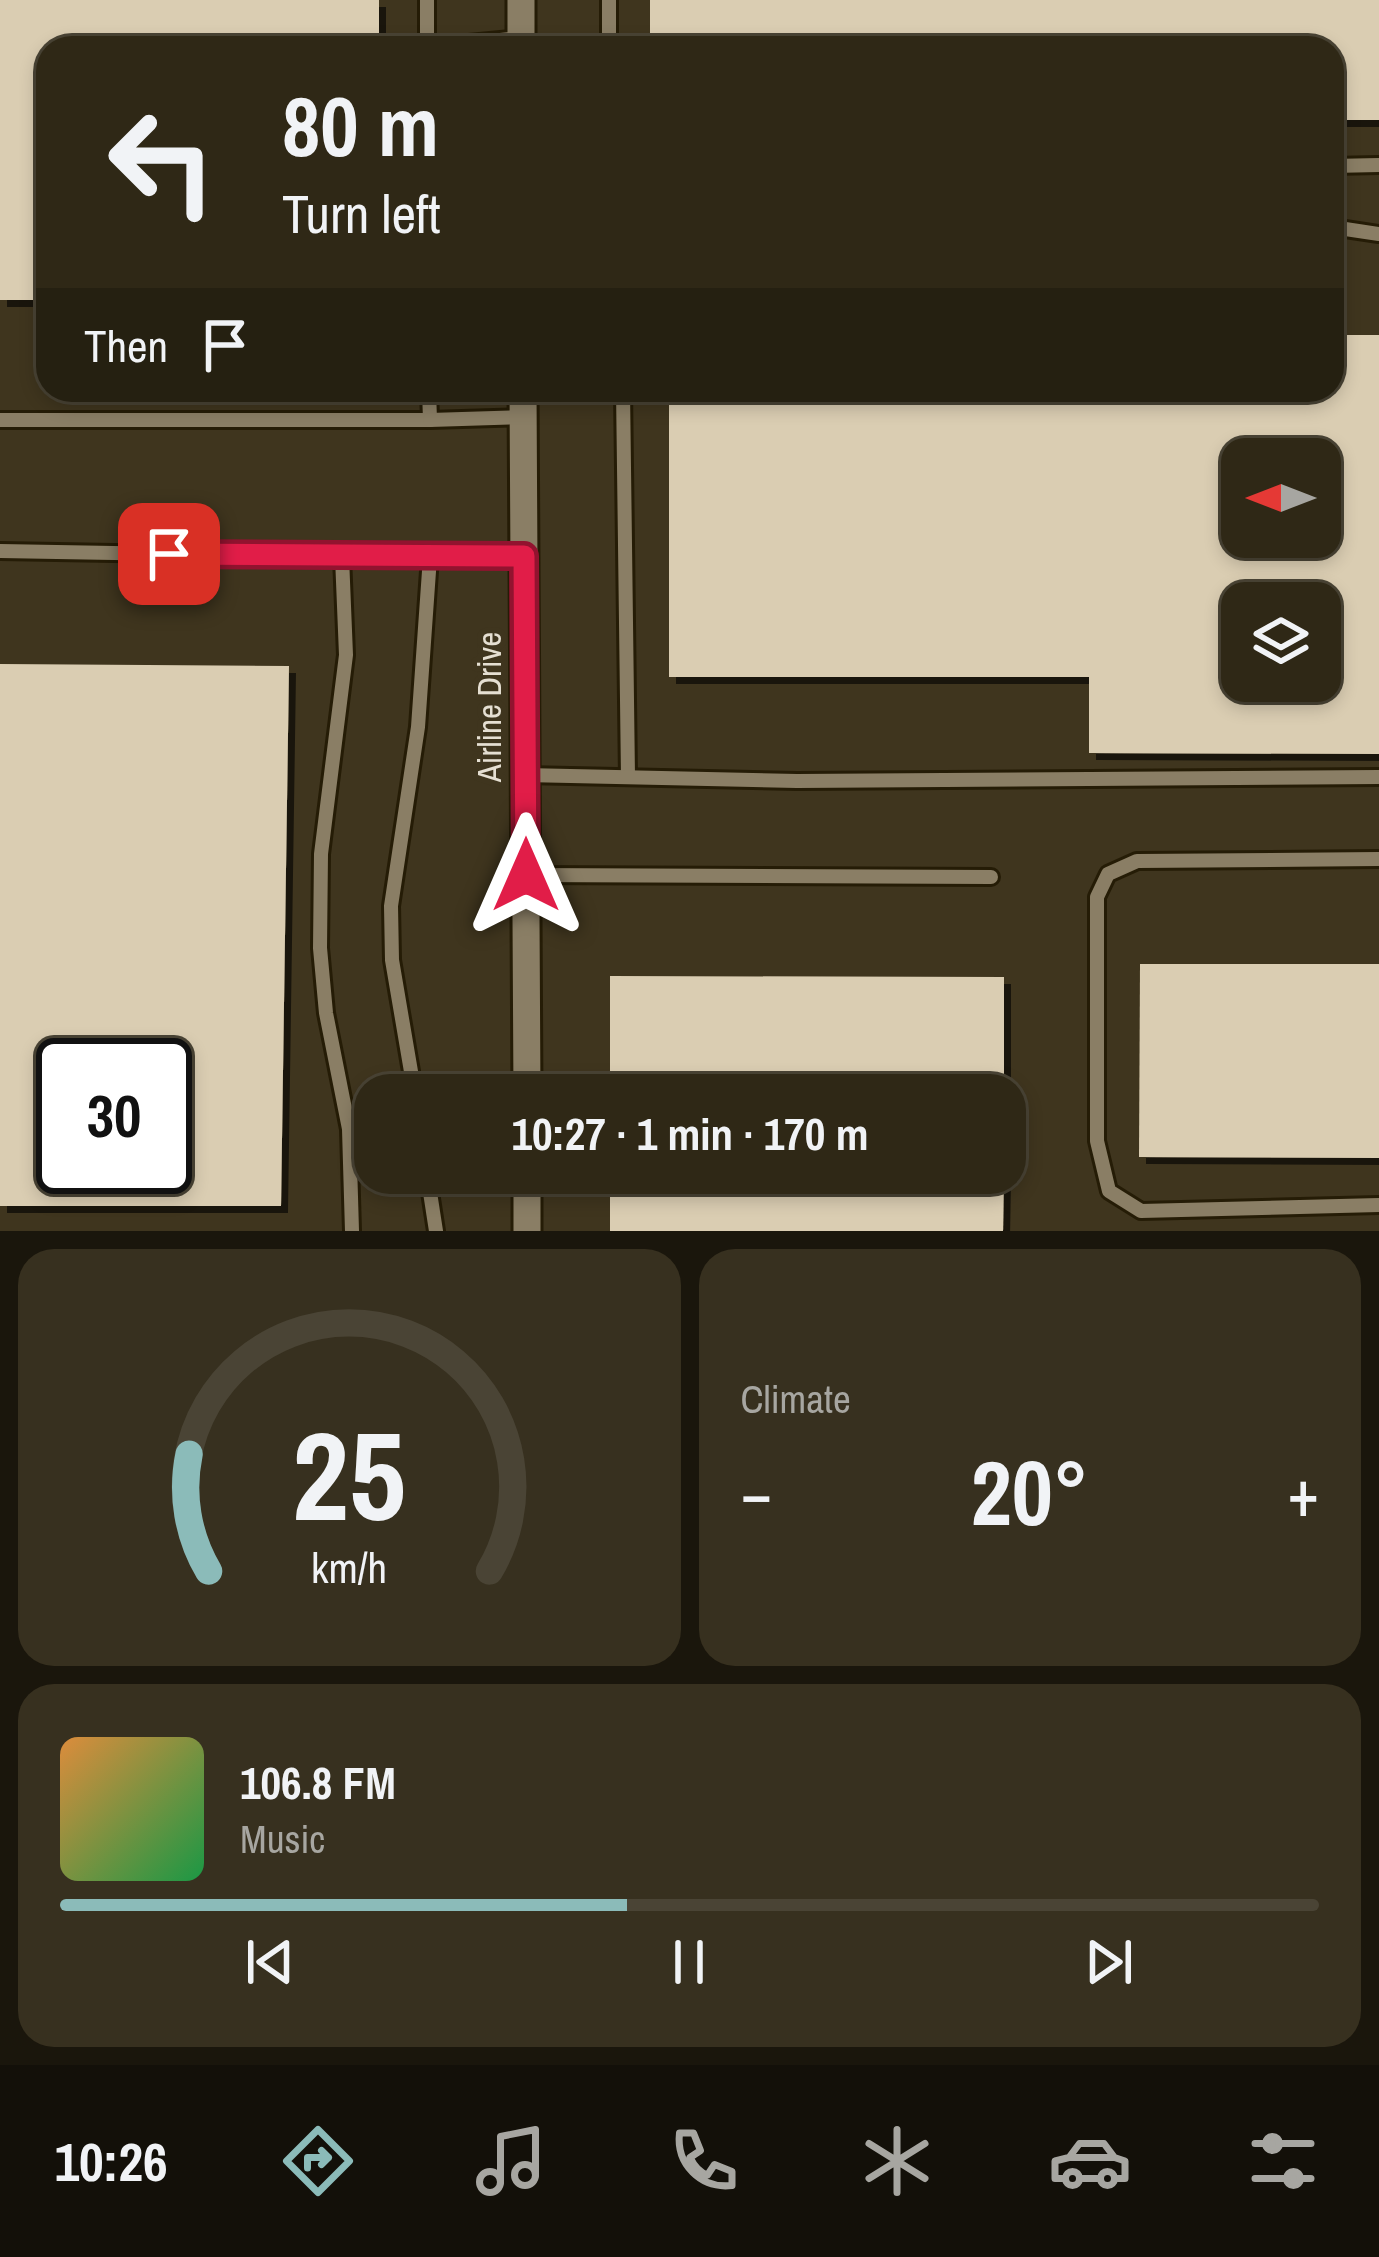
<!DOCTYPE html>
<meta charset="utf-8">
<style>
body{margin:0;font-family:"Archivo Narrow",sans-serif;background:#37301f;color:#f1f3f6;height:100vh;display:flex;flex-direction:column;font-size:45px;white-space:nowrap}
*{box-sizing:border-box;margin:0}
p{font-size:39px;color:#a7a6a1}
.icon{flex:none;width:66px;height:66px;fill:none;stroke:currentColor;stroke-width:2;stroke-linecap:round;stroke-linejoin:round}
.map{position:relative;height:1231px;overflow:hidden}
.side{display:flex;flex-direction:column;gap:18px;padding:18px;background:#1a160c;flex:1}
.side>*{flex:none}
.guide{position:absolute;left:36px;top:36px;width:1308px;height:366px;border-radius:36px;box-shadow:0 6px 18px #0003,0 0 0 3px #4a4435;background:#2f2816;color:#f1f3f6;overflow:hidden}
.needle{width:78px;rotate:270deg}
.buttons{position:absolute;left:1221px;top:438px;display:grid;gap:24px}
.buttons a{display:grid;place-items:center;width:120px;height:120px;border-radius:24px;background:#2f2816;box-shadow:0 6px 18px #0003,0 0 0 3px #4a4435;font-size:60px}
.speed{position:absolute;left:36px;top:1038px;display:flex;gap:24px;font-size:60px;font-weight:700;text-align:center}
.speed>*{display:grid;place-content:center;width:156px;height:156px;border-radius:50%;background:#2f2816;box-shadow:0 6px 18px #0003,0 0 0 3px #4a4435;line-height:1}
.speed .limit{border:6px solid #111;border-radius:18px;background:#fff;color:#111}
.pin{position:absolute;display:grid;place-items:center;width:102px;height:102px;color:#fff;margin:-51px;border-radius:24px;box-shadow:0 6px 18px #0006}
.me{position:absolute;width:132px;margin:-66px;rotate:0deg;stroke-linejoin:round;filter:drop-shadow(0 0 9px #0008)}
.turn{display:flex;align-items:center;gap:42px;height:252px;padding:0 48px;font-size:54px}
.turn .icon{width:156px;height:156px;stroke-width:2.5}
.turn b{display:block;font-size:84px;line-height:102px}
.then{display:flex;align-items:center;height:114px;padding:0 48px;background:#0003;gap:24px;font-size:45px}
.big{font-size:90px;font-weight:800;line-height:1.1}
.side .widget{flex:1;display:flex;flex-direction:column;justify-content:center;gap:18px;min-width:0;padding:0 42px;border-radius:36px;background:#37301f}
.side .dial{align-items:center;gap:0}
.dial svg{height:312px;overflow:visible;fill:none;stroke:#4a4435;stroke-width:7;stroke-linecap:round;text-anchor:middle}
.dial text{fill:#f1f3f6;stroke:none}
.song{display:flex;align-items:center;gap:36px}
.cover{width:144px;height:144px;border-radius:18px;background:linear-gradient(135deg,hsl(30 70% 55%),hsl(140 70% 35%))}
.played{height:12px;border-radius:6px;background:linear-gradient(90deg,#8bbbb9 45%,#4a4435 45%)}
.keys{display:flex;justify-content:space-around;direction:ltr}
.heat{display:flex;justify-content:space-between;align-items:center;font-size:66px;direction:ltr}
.side .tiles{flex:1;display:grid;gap:18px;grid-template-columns:1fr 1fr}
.widget:last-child{grid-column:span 2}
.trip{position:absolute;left:354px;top:1074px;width:672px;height:120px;border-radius:36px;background:#2f2816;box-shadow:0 6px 18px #0003,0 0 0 3px #4a4435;font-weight:800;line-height:120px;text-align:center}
.tab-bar{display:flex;height:192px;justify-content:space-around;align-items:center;background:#131009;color:#a7a6a1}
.tab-bar .icon{width:84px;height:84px}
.tab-bar .selected{color:#8bbbb9}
.tab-bar b{font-size:54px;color:#f1f3f6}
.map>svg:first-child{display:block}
.building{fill:#dacdb2;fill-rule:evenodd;filter:url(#shadow)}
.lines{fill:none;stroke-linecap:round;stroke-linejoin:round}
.service-casing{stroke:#251c06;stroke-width:20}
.minor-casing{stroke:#251c06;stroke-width:33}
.service{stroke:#8a7e65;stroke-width:14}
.minor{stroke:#8a7e65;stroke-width:27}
.route-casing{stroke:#92132f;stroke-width:30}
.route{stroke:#e11d48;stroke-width:21}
.labels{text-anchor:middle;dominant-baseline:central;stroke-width:12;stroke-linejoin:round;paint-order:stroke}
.street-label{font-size:33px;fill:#e5dfd2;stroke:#3f351e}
</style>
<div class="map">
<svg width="1379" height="1231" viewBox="0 0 1379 1231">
<defs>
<filter id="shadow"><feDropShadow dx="7" dy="7" stdDeviation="0" flood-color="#0009"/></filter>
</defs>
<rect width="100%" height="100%" fill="#3f351e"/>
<!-- building -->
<g class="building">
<polygon points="0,0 379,0 379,48 48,48 48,300 0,300"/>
<polygon points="650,0 1379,0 1379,120 1332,120 1332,48 650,48"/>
<path d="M 1332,335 L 1379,335 L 1379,754 L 1089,753 L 1089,677 L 669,677 L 669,390 L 1332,390 ZM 1242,459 L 1320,459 L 1320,537 L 1242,537 ZM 1242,603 L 1320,603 L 1320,681 L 1242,681 Z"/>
<path d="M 0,664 L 289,666 L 281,1206 L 0,1206 ZM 63,1065 L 165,1065 L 165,1167 L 63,1167 Z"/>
<polygon points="1140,964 1379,964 1379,1158 1139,1157"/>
<polygon points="610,976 1004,977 1004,1095 610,1095"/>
<polygon points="610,1173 1004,1173 1003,1231 610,1231"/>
</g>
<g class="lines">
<defs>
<g id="service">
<polyline points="427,0 427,48"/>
<polyline points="609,0 609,48"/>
<polyline points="427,47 521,38"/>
<polyline points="1332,166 1379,165"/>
<polyline points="1332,227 1379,234"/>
<polyline points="623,390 628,777"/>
<polyline points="0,420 430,420 429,390"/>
<polyline points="430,420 524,417"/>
<polyline points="0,551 342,557"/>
<polyline points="525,775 797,781 1379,777"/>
<polyline points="1379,859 1137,861 1108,874 1097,897 1097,1141 1109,1191 1141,1211 1379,1205"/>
<polyline points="526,875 991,877"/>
<polyline points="415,1095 392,960 391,906 418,727 430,557"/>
<polyline points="427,1173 436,1231"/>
<polyline points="352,1231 349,1129 326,1013 320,948 321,854 346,655 342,557 524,556"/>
</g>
<g id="minor">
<polyline points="521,0 521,48"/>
<polyline points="523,390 527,1095"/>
<polyline points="527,1173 527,1231"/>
</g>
</defs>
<!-- service casing -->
<use href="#service" class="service-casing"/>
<!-- minor casing -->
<use href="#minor" class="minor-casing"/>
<!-- service -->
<use href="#service" class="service"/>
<!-- minor -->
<use href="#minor" class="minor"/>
</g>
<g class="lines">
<defs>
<polyline id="route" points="169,554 524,556 526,875"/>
</defs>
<!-- route casing -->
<use href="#route" class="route-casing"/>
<!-- route -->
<use href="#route" class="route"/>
</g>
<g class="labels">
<!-- street labels -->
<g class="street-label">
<text transform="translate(489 707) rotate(-90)">Airline Drive</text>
</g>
</g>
</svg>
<div class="buttons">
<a><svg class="needle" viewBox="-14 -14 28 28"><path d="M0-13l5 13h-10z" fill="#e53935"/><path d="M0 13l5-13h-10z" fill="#a7a6a1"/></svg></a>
<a><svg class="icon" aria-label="layers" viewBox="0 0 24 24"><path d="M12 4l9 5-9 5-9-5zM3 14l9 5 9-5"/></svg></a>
</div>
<div class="speed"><div class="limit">30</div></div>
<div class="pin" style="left:169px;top:554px;background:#d93025"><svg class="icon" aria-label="arrive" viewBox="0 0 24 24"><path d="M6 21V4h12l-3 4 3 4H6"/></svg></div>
<svg class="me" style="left:526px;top:875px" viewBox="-20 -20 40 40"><path d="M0-17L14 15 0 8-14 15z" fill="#e11d48" stroke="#fff" stroke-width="4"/></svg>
<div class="trip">10:27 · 1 min · 170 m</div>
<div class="guide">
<div class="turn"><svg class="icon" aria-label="left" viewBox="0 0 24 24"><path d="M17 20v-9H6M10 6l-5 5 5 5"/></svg><div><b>80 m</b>Turn left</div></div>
<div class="then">Then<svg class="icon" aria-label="arrive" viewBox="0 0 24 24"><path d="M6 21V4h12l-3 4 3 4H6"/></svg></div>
</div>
</div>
<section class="side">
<div class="tiles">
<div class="widget dial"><svg viewBox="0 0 100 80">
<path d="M14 69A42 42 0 1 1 86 69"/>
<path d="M14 69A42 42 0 0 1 9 39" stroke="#8bbbb9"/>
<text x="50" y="56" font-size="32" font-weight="700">25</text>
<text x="50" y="72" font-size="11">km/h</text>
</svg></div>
<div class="widget"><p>Climate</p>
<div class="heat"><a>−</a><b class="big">20°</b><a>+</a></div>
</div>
<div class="widget">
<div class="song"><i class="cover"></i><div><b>106.8 FM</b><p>Music</p></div></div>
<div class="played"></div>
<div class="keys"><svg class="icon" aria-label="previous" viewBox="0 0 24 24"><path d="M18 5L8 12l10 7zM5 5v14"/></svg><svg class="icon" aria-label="pause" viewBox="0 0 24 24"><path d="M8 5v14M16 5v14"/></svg><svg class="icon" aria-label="next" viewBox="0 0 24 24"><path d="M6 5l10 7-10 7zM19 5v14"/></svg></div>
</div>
</div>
</section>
<nav class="tab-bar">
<b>10:26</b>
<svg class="icon selected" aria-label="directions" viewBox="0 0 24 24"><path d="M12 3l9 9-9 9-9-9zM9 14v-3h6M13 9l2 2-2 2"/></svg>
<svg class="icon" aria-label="music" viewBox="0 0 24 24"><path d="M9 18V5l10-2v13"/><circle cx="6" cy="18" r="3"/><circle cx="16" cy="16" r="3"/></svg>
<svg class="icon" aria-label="phone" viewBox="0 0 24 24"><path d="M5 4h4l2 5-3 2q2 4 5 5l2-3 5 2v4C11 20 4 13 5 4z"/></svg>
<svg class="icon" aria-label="climate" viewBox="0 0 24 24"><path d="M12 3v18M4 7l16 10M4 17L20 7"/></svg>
<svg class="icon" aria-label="car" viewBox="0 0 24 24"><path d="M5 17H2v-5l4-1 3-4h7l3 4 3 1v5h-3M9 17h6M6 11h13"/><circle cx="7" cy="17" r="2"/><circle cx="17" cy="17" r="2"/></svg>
<svg class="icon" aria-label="filters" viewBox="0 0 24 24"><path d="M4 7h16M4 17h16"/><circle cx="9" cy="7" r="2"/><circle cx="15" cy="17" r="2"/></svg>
</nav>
